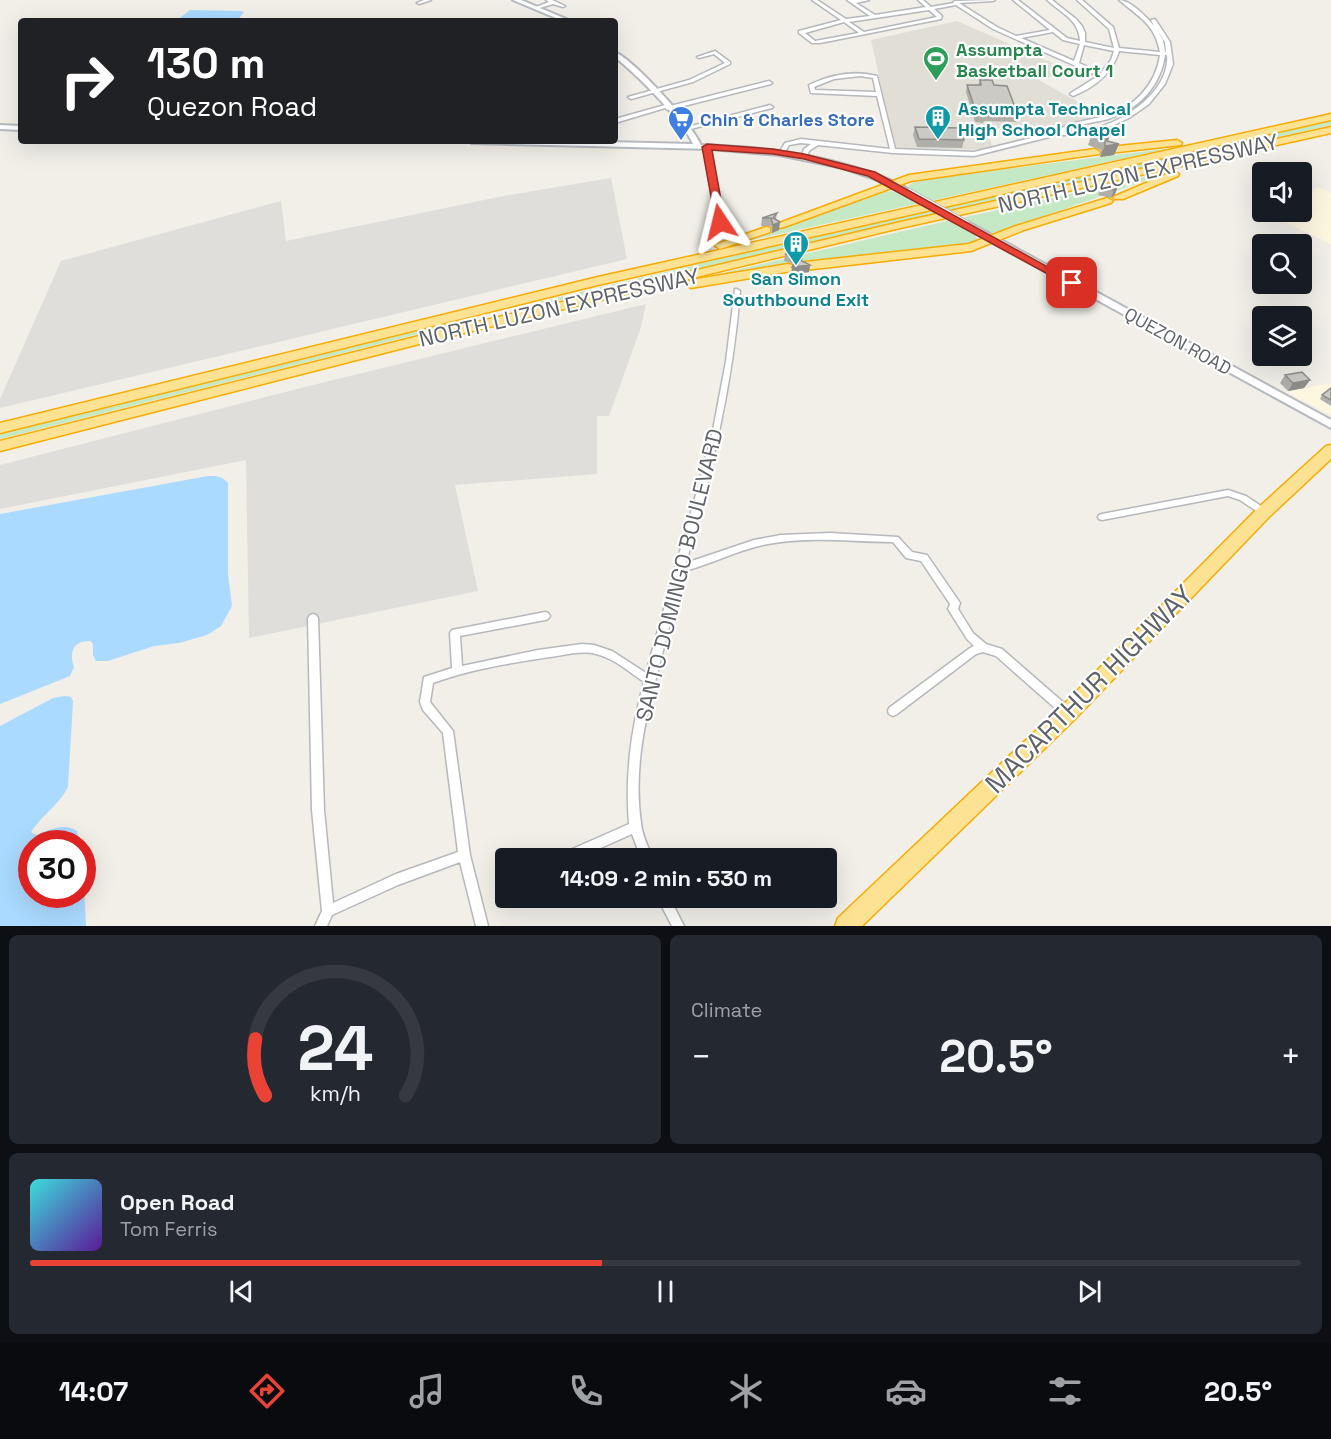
<!DOCTYPE html>
<meta charset="utf-8">
<style>
body{margin:0;font-family:"Space Grotesk",sans-serif;background:#242831;color:#f1f3f6;height:100vh;display:flex;flex-direction:column;font-size:22px;white-space:nowrap}
*{box-sizing:border-box;margin:0}
p{font-size:20px;color:#9ea1a6}
.icon{flex:none;width:33px;height:33px;fill:none;stroke:currentColor;stroke-width:2;stroke-linecap:round;stroke-linejoin:round}
.map{position:relative;height:926px;overflow:hidden}
.sheet{display:flex;flex-direction:column;gap:9px;padding:9px;background:#0d0f14;flex:1}
.sheet>*{flex:none}
.guide{position:absolute;left:18px;top:18px;width:600px;height:126px;border-radius:6px;box-shadow:0 6px 24px #0002;background:#202124;color:#fff;overflow:hidden}
.tools{position:absolute;left:1252px;top:162px;display:grid;gap:12px}
.tools a{display:grid;place-items:center;width:60px;height:60px;border-radius:6px;background:#171b24;box-shadow:0 6px 24px #0002;font-size:30px}
.speed{position:absolute;left:18px;top:830px;display:flex;gap:12px;font-size:30px;font-weight:700;text-align:center}
.speed>*{display:grid;place-content:center;width:78px;height:78px;border-radius:50%;background:#171b24;box-shadow:0 6px 24px #0002;line-height:1}
.speed .limit{border:9px solid #d22;background:#fff;color:#111}
.pin{position:absolute;display:grid;place-items:center;width:51px;height:51px;color:#fff;margin:-26px;border-radius:12px;box-shadow:0 3px 9px #0006}
.me{position:absolute;width:66px;margin:-33px;rotate:350deg;stroke-linejoin:round;filter:drop-shadow(0 0 4px #0008)}
.turn{display:flex;align-items:center;gap:21px;height:126px;padding:0 30px;font-size:27px}
.turn .icon{width:78px;height:78px;stroke-width:2.5}
.turn b{display:block;font-size:42px;line-height:51px}
.big{font-size:45px;font-weight:700;line-height:1.1}
.sheet .card{flex:1;display:flex;flex-direction:column;justify-content:center;gap:9px;min-width:0;padding:0 21px;border-radius:9px;background:#242831}
.sheet .dial{align-items:center;gap:0}
.dial svg{height:156px;overflow:visible;fill:none;stroke:#363941;stroke-width:7;stroke-linecap:round;text-anchor:middle}
.dial text{fill:#f1f3f6;stroke:none}
.song{display:flex;align-items:center;gap:18px}
.cover{width:72px;height:72px;border-radius:9px;background:linear-gradient(135deg,hsl(180 70% 55%),hsl(270 70% 35%))}
.played{height:6px;border-radius:3px;background:linear-gradient(90deg,#ea4335 45%,#363941 45%)}
.keys{display:flex;justify-content:space-around;direction:ltr}
.heat{display:flex;justify-content:space-between;align-items:center;font-size:33px;direction:ltr}
.sheet .tiles{flex:1;display:grid;gap:9px;grid-template-columns:1fr 1fr}
.card:last-child{grid-column:span 2}
.trip{position:absolute;left:495px;top:848px;width:342px;height:60px;border-radius:6px;background:#171b24;box-shadow:0 6px 24px #0002;font-weight:700;line-height:60px;text-align:center}
.menu{display:flex;height:96px;justify-content:space-around;align-items:center;background:#090b0e;color:#9ea1a6}
.menu .icon{width:42px;height:42px}
.menu .on{color:#ea4335}
.menu b{font-size:27px;color:#f1f3f6}
.map>svg:first-child{display:block}
.commercial{fill:#fef7e0}
.industrial{fill:#e0deda}
.education{fill:#e1ded6}
.green{fill:#c5e8c5}
.water{fill:#aadaff}
.lines{fill:none;stroke-linecap:round;stroke-linejoin:round}
.street-casing{stroke:#b5b8bc;stroke-width:3}
.secondary-casing{stroke:#b6babf;stroke-width:4}
.highway-casing{stroke:#f9ab00;stroke-width:3}
.street{fill:#fff;fill-rule:evenodd}
.secondary{fill:#fff;fill-rule:evenodd}
.highway{fill:#fde293;fill-rule:evenodd}
.secondary-bridge-casing{stroke:#b6babf;stroke-width:10;stroke-linecap:butt}
.secondary-bridge{stroke:#fff;stroke-width:8}
.wall{fill:#afaea9}
.shaded-wall{fill:#8f8d8a}
.building{fill:#cccac5;stroke:#8f8d8a;stroke-width:1.5}
.route{fill:#ea4335;stroke:#982c22;stroke-width:1.5}
.labels{text-anchor:middle;dominant-baseline:central;stroke-width:4.5;stroke-linejoin:round;paint-order:stroke}
.far-leisure-label{font-size:18px;font-weight:bold;fill:#27864d;stroke:#fff;text-anchor:start}
.far-culture-label{font-size:18px;font-weight:bold;fill:#0d838f;stroke:#fff;text-anchor:start}
.far-shop-label{font-size:18px;font-weight:bold;fill:#366cbe;stroke:#fff;text-anchor:start}
.far-street-label{font-size:18px;fill:#5f6368;stroke:#fff}
.street-label{font-size:22px;fill:#5f6368;stroke:#fff}
.near-street-label{font-size:27px;fill:#5f6368;stroke:#fff}
</style>
<div class="map">
<svg width="1331" height="926" viewBox="0 0 1331 926">
<rect width="100%" height="100%" fill="#f1efe8"/>
<!-- commercial -->
<g class="commercial">
<polygon points="1317,187 1331,193 1331,244 1274,217 1282,212 1302,212 1302,198"/>
<polygon points="1331,383 1331,415 1286,392"/>
</g>
<!-- industrial -->
<g class="industrial">
<polygon points="611,178 627,259 0,408 0,399 61,261 281,201 286,241 503,196"/>
<polygon points="646,304 641,327 609,416 597,416 597,474 455,485 478,591 249,638 246,460 0,509 0,465 317,384"/>
</g>
<!-- education -->
<polygon class="education" points="957,21 1071,71 1039,80 1103,116 1023,138 1019,128 987,128 993,150 895,148 871,40"/>
<!-- green -->
<g class="green">
<path d="M 1331,121 L 1331,125 C 1070,187 807,242 545,304 L 539,302 L 859,226 Z"/>
<polygon points="1172,148 930,201 909,189 908,186 914,182 936,178"/>
<polygon points="1176,170 996,233 989,232 962,218"/>
<polygon points="892,191 920,203 738,243 886,192"/>
<polygon points="951,220 973,233 978,240 969,244 943,247 776,265 689,281"/>
<polygon points="473,317 477,317 478,319 0,439 0,434"/>
</g>
<!-- water -->
<g class="water">
<polygon points="190,10 241,11 244,12 237,21 176,21"/>
<path d="M 208,476 C 216,476 223,476 228,483 L 228,574 L 232,606 L 221,626 L 207,635 L 179,643 L 154,646 L 108,661 L 96,661 L 93,655 L 93,644 L 90,641 C 72,641 69,653 74,667 L 70,676 L 0,704 L 0,514 Z"/>
<path d="M 65,696 L 71,697 L 73,701 L 68,787 C 59,805 42,815 31,832 L 36,835 C 50,830 64,822 77,831 L 80,843 L 32,843 L 32,894 L 82,894 L 83,864 L 86,926 L 0,926 L 0,726 L 53,698 Z"/>
</g>
<g class="lines">
<defs>
<g id="street">
<polygon points="424,0 431,0 419,4 417,3"/>
<polygon points="546,0 552,0 565,6 563,7 553,4 536,9 536,7 549,2"/>
<path d="M 812,0 L 817,0 L 846,19 L 870,16 L 847,0 L 869,0 L 856,3 L 875,15 L 926,7 L 918,0 L 923,0 L 931,7 L 954,3 L 953,2 L 955,1 L 995,0 L 993,1 L 959,3 L 997,27 L 1016,36 L 1050,30 L 1013,0 L 1018,0 L 1067,38 L 1080,41 C 1079,19 1061,13 1047,0 L 1052,0 L 1076,19 L 1082,26 L 1085,33 L 1085,42 L 1114,48 L 1109,29 L 1077,0 L 1082,0 L 1113,27 L 1119,48 L 1160,52 C 1155,24 1139,17 1119,0 C 1130,0 1147,17 1154,26 L 1151,20 L 1155,19 L 1170,42 L 1173,64 L 1165,84 L 1149,104 L 1129,118 L 1105,129 L 1079,135 L 1057,135 L 974,156 L 893,153 L 818,145 L 809,151 L 807,157 L 804,159 L 801,157 L 804,149 L 811,144 L 801,143 L 789,145 L 784,154 L 779,153 L 785,143 L 801,139 L 890,149 L 877,96 L 811,93 L 809,85 C 830,75 854,70 877,76 L 895,149 L 974,152 L 1055,132 C 1069,122 1087,121 1104,116 C 1133,109 1156,85 1160,55 L 1119,51 C 1112,74 1095,87 1073,96 L 1070,94 L 1071,93 L 1098,76 L 993,29 L 956,5 L 934,9 L 942,16 L 941,19 L 820,43 L 812,43 L 799,33 L 799,31 L 841,20 ZM 929,10 L 937,17 L 864,32 L 849,22 ZM 844,22 L 859,33 L 815,41 L 805,33 ZM 1156,28 L 1165,42 L 1166,52 L 1165,52 L 1163,40 ZM 1053,32 L 1063,40 L 1080,44 L 1074,61 L 1021,38 ZM 1084,45 L 1114,51 L 1111,60 L 1101,73 L 1079,63 ZM 1165,55 L 1167,55 C 1170,89 1129,118 1100,127 C 1088,131 1076,132 1063,131 C 1077,124 1093,123 1108,119 C 1138,110 1161,86 1165,55 ZM 860,76 L 873,78 L 876,92 L 815,90 L 814,87 L 834,79 Z"/>
<polygon points="715,51 730,62 730,64 693,82 631,99 628,97 689,80 725,63 714,54 699,58 697,57"/>
<polygon points="769,81 772,83 771,84 668,110 665,108 615,123 615,119 665,105 670,106"/>
<polygon points="770,105 773,107 772,108 687,130 684,128"/>
<polygon points="707,145 710,147 723,222 720,224 717,222 704,147"/>
<path d="M 735,289 L 737,289 L 740,291 C 733,385 711,473 686,563 L 754,540 L 781,535 L 830,533 L 898,537 L 912,552 L 927,555 L 958,600 L 960,603 L 958,609 L 973,633 L 986,644 L 1002,649 L 1072,710 L 1073,713 L 1072,716 L 1068,718 L 1064,716 L 996,656 L 983,652 L 976,654 L 897,714 L 893,716 L 889,714 L 888,711 L 889,708 L 970,648 L 974,646 L 967,639 L 948,609 L 950,604 L 921,561 L 906,558 L 893,542 C 851,542 809,536 768,544 C 739,549 713,564 684,571 C 674,608 664,646 655,682 C 643,728 634,775 641,823 C 642,835 648,847 653,858 L 641,858 L 632,834 L 578,858 L 559,858 L 561,854 L 629,824 C 625,773 631,731 644,682 C 629,672 614,658 596,654 C 582,650 565,655 550,657 C 511,663 470,669 433,683 L 430,702 L 453,731 L 470,855 L 488,926 L 476,926 L 460,862 L 398,885 L 332,915 L 327,926 L 315,926 L 322,911 L 312,810 L 308,618 L 310,615 L 313,614 L 316,615 L 318,618 L 324,810 L 333,903 L 396,874 L 458,852 L 443,733 L 423,710 L 420,702 L 424,677 L 452,668 L 450,633 L 452,630 L 545,612 L 548,613 L 550,616 L 548,619 L 545,620 L 460,636 L 462,666 L 538,650 L 582,644 L 594,645 L 612,651 L 646,673 L 695,498 L 713,430 L 726,361 Z"/>
<polygon points="1228,490 1246,496 1267,510 1268,512 1267,514 1261,514 1240,500 1228,496 1102,520 1099,519 1098,517 1099,515 1102,514"/>
<polygon points="657,897 669,897 684,926 672,926"/>
</g>
<g id="secondary">
<polygon points="513,0 521,0 571,21 563,21"/>
<path d="M 615,52 C 636,62 691,123 701,145 C 759,147 816,153 871,173 C 885,178 902,184 913,193 L 909,195 L 906,195 L 875,179 L 843,168 L 779,155 L 711,149 L 472,143 L 468,141 L 564,141 L 693,144 C 682,119 637,75 615,57 Z"/>
<polygon points="0,125 21,126 21,130 0,129"/>
<polygon points="962,222 968,222 1331,420 1331,428 962,226"/>
</g>
<g id="highway">
<polygon points="1331,114 1331,120 598,285 0,433 0,423 598,277"/>
<polygon points="1331,127 1331,133 896,229 427,342 0,451 0,441 427,334 896,223"/>
<polygon points="1177,140 1182,143 1181,145 1109,153 1104,150 1109,147"/>
<polygon points="1095,149 1100,152 1099,154 911,181 784,227 780,228 774,225 909,175"/>
<polygon points="1174,171 1179,174 1178,176 1123,199 1115,199 1113,197"/>
<polygon points="1107,198 1113,201 1111,203 1024,230 971,251 805,270 799,266 805,262 969,244 1016,226"/>
<polygon points="766,227 770,228 770,232 720,249 714,245"/>
<polygon points="788,264 792,265 792,271 691,288 685,284 691,280"/>
<polygon points="1331,445 1331,459 1270,516 1075,719 862,926 835,926 838,918 1061,707 1258,508 1326,446"/>
</g>
</defs>
<!-- street casing -->
<use href="#street" class="street-casing"/>
<!-- secondary casing -->
<use href="#secondary" class="secondary-casing"/>
<!-- highway casing -->
<use href="#highway" class="highway-casing"/>
<!-- street -->
<use href="#street" class="street"/>
<!-- secondary -->
<use href="#secondary" class="secondary"/>
<!-- highway -->
<use href="#highway" class="highway"/>
<defs>
<polyline id="secondary-bridge" points="909,193 965,224"/>
</defs>
<!-- secondary-bridge casing -->
<use href="#secondary-bridge" class="secondary-bridge-casing"/>
<!-- secondary-bridge -->
<use href="#secondary-bridge" class="secondary-bridge"/>
</g>
<!-- wall -->
<g class="wall">
<polygon points="980,80 994,85 1018,115 1016,122 984,121 983,123 975,122 966,92 967,85 978,85"/>
<polygon points="915,127 964,140 962,148 917,147 913,135"/>
<polygon points="1092,134 1110,135 1108,141 1119,144 1114,155 1100,157 1101,150 1088,145"/>
<polygon points="1118,186 1115,194 1111,198 1098,195 1101,188"/>
<polygon points="777,213 776,220 779,230 772,233 771,226 761,226 762,218"/>
<polygon points="803,253 802,261 810,265 809,272 791,275 794,264 784,261 785,254"/>
<polygon points="1285,375 1310,380 1304,388 1288,391 1280,383"/>
<polygon points="1331,388 1331,406 1320,399 1322,395"/>
</g>
<!-- shaded-wall -->
<g class="shaded-wall">
<polygon points="1110,135 1106,146 1119,144 1114,155 1100,157 1105,146 1106,138"/>
<polygon points="1118,186 1115,194 1111,198 1114,190"/>
<polygon points="780,222 779,230 772,233 773,225"/>
<polygon points="803,253 802,261 810,265 809,272 791,275 792,267"/>
<polygon points="1310,380 1304,388 1288,391 1293,383"/>
</g>
<!-- building -->
<g class="building">
<polygon points="980,80 992,80 994,85 1007,86 1018,115 985,114 985,115 977,115 967,85 981,85"/>
<polygon points="915,127 960,128 964,140 919,139"/>
<polygon points="1106,132 1110,135 1106,138 1107,141 1119,144 1105,146 1105,139 1092,134"/>
<polygon points="1112,183 1118,186 1114,190 1101,188"/>
<polygon points="777,213 773,218 780,222 773,225 771,218 762,218"/>
<polygon points="801,251 803,253 798,259 810,265 792,267 795,263 795,256 785,254"/>
<polygon points="1302,372 1310,380 1293,383 1285,375"/>
<polygon points="1331,388 1331,400 1322,395"/>
</g>
<!-- route -->
<polygon class="route" points="707,144 773,149 804,154 875,172 1077,283 1076,285 1068,285 868,176 804,159 773,154 712,150 725,222 716,224 702,147"/>
<!-- icons -->
<defs>
<symbol id="stadium-pin" viewBox="-11 -11 22 30"><path d="M0 17L-7.5 6A9.5 9.5 0 1 1 7.5 6Z" fill="#2e9e5b" stroke="#fff"/><path d="M0-5a6.5 5 0 1 0 0 10a6.5 5 0 1 0 0-10ZM-3.5-1.8h7v3.6h-7Z" fill="#fff"/></symbol>
<symbol id="building-pin" viewBox="-11 -11 22 30"><path d="M0 17L-7.5 6A9.5 9.5 0 1 1 7.5 6Z" fill="#0f9aa8" stroke="#fff"/><path d="M-4-6H4V6H1V3H-1V6H-4ZM-2.5-4.3h1.7v1.8h-1.7ZM.8-4.3h1.7v1.8H.8ZM-2.5-1h1.7V.8h-1.7ZM.8-1h1.7V.8H.8Z" fill="#fff"/></symbol>
<symbol id="supermarket-pin" viewBox="-11 -11 22 30"><path d="M0 17L-7.5 6A9.5 9.5 0 1 1 7.5 6Z" fill="#3f7fe0" stroke="#fff"/><path d="M-6-5.5h2.5l.6 2H6L4.5 2H-2.5L-4.4-4H-6ZM-1.5 3.2a1.3 1.3 0 1 0 .1 0ZM3 3.2a1.3 1.3 0 1 0 .1 0Z" fill="#fff"/></symbol>
</defs>
<g fill-rule="evenodd">
<use href="#stadium-pin" x="921" y="44" width="30" height="40"/>
<use href="#building-pin" x="923" y="103" width="30" height="40"/>
<use href="#supermarket-pin" x="666" y="104" width="30" height="40"/>
<use href="#building-pin" x="781" y="229" width="30" height="40"/>
</g>
<g class="labels">
<!-- far-leisure labels -->
<g class="far-leisure-label">
<text x="956" y="49">Assumpta<tspan x="956" dy="21">Basketball Court 1</tspan></text>
</g>
<!-- far-culture labels -->
<g class="far-culture-label">
<text x="958" y="108">Assumpta Technical<tspan x="958" dy="21">High School Chapel</tspan></text>
<text x="796" y="278" text-anchor="middle">San Simon<tspan x="796" dy="21">Southbound Exit</tspan></text>
</g>
<!-- far-shop labels -->
<g class="far-shop-label">
<text x="700" y="119">Chin &amp; Charles Store</text>
</g>
<!-- far-street labels -->
<g class="far-street-label">
<text transform="translate(1178 341) rotate(29)">QUEZON ROAD</text>
</g>
<!-- street labels -->
<g class="street-label">
<text transform="translate(1138 173) rotate(-13)">NORTH LUZON EXPRESSWAY</text>
<text transform="translate(559 307) rotate(-13)">NORTH LUZON EXPRESSWAY</text>
<text transform="translate(679 575) rotate(-76)">SANTO DOMINGO BOULEVARD</text>
</g>
<!-- near-street labels -->
<g class="near-street-label">
<text transform="translate(1089 689) rotate(-45)">MACARTHUR HIGHWAY</text>
</g>
</g>
</svg>
<div class="tools">
<a><svg class="icon" aria-label="sound" viewBox="0 0 24 24"><path d="M4 9h4l5-4v14l-5-4H4zM17 9q2 3 0 6"/></svg></a>
<a><svg class="icon" aria-label="search" viewBox="0 0 24 24"><circle cx="10" cy="10" r="6"/><path d="M15 15l6 6"/></svg></a>
<a><svg class="icon" aria-label="layers" viewBox="0 0 24 24"><path d="M12 4l9 5-9 5-9-5zM3 14l9 5 9-5"/></svg></a>
</div>
<div class="speed"><div class="limit">30</div></div>
<div class="pin" style="left:1072px;top:283px;background:#d93025"><svg class="icon" aria-label="arrive" viewBox="0 0 24 24"><path d="M6 21V4h12l-3 4 3 4H6"/></svg></div>
<svg class="me" style="left:720px;top:222px" viewBox="-20 -20 40 40"><path d="M0-17L14 15 0 8-14 15z" fill="#ea4335" stroke="#fff" stroke-width="4"/></svg>
<div class="trip">14:09 · 2 min · 530 m</div>
<div class="guide">
<div class="turn"><svg class="icon" aria-label="right" viewBox="0 0 24 24"><path d="M7 20v-9h11M14 6l5 5-5 5"/></svg><div><b>130 m</b>Quezon Road</div></div>
</div>
</div>
<section class="sheet">
<div class="tiles">
<div class="card dial"><svg viewBox="0 0 100 80">
<path d="M14 69A42 42 0 1 1 86 69"/>
<path d="M14 69A42 42 0 0 1 9 40" stroke="#ea4335"/>
<text x="50" y="56" font-size="32" font-weight="700">24</text>
<text x="50" y="72" font-size="11">km/h</text>
</svg></div>
<div class="card"><p>Climate</p>
<div class="heat"><a>−</a><b class="big">20.5°</b><a>+</a></div>
</div>
<div class="card">
<div class="song"><i class="cover"></i><div><b>Open Road</b><p>Tom Ferris</p></div></div>
<div class="played"></div>
<div class="keys"><svg class="icon" aria-label="previous" viewBox="0 0 24 24"><path d="M18 5L8 12l10 7zM5 5v14"/></svg><svg class="icon" aria-label="pause" viewBox="0 0 24 24"><path d="M8 5v14M16 5v14"/></svg><svg class="icon" aria-label="next" viewBox="0 0 24 24"><path d="M6 5l10 7-10 7zM19 5v14"/></svg></div>
</div>
</div>
</section>
<nav class="menu">
<b>14:07</b>
<svg class="icon on" aria-label="directions" viewBox="0 0 24 24"><path d="M12 3l9 9-9 9-9-9zM9 14v-3h6M13 9l2 2-2 2"/></svg>
<svg class="icon" aria-label="music" viewBox="0 0 24 24"><path d="M9 18V5l10-2v13"/><circle cx="6" cy="18" r="3"/><circle cx="16" cy="16" r="3"/></svg>
<svg class="icon" aria-label="phone" viewBox="0 0 24 24"><path d="M5 4h4l2 5-3 2q2 4 5 5l2-3 5 2v4C11 20 4 13 5 4z"/></svg>
<svg class="icon" aria-label="climate" viewBox="0 0 24 24"><path d="M12 3v18M4 7l16 10M4 17L20 7"/></svg>
<svg class="icon" aria-label="car" viewBox="0 0 24 24"><path d="M5 17H2v-5l4-1 3-4h7l3 4 3 1v5h-3M9 17h6M6 11h13"/><circle cx="7" cy="17" r="2"/><circle cx="17" cy="17" r="2"/></svg>
<svg class="icon" aria-label="filters" viewBox="0 0 24 24"><path d="M4 7h16M4 17h16"/><circle cx="9" cy="7" r="2"/><circle cx="15" cy="17" r="2"/></svg>
<b>20.5°</b>
</nav>
